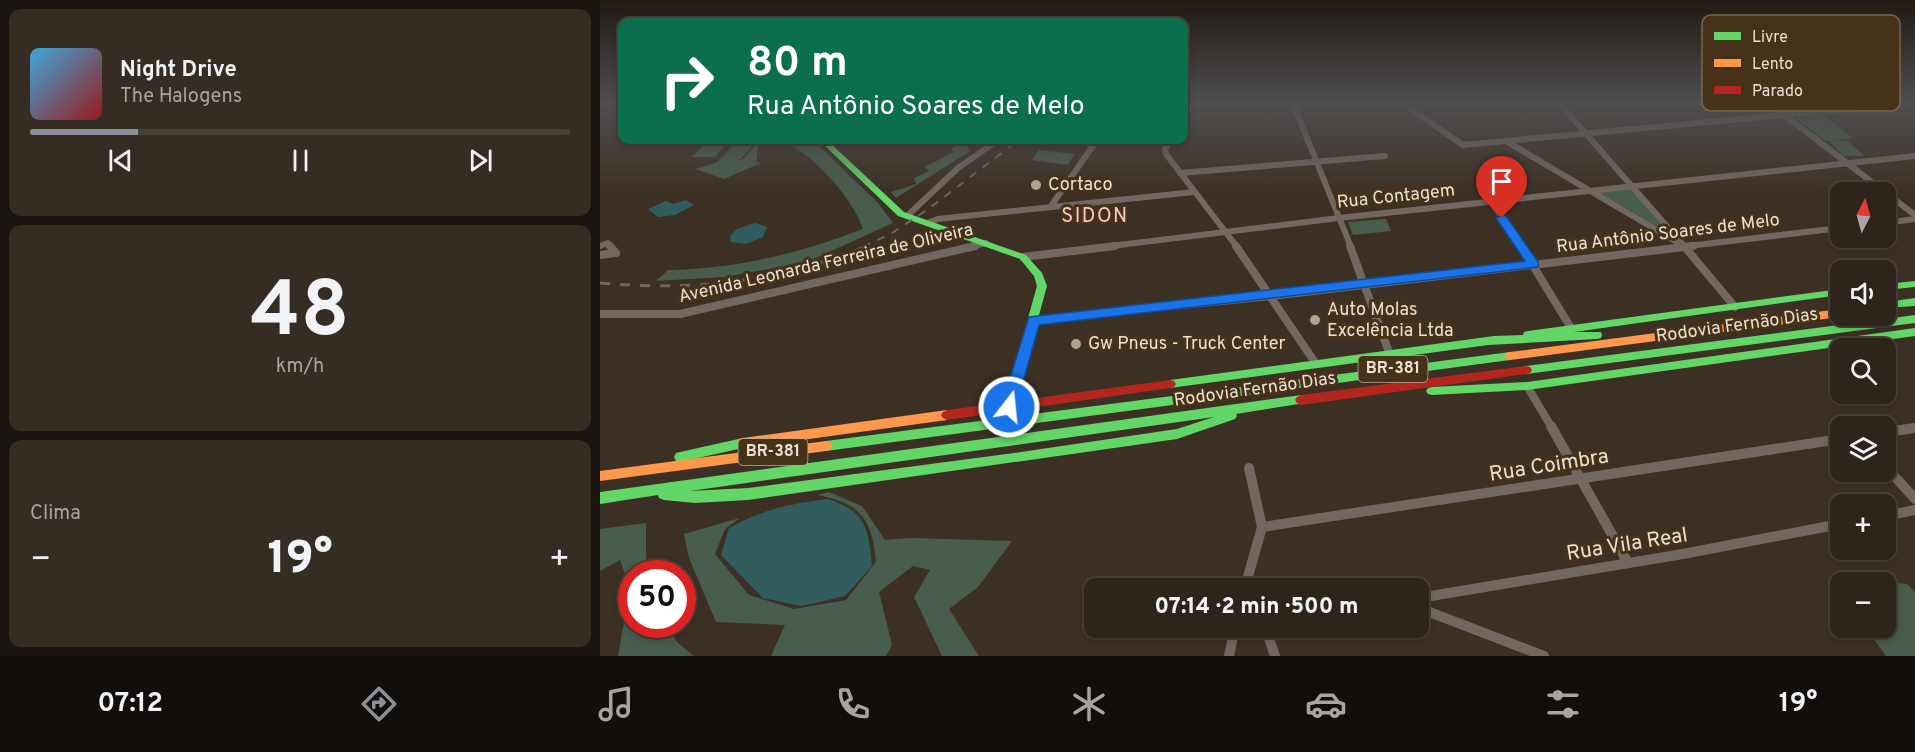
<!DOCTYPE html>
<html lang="pt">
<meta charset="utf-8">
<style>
body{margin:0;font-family:Overpass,sans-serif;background:#352c24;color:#f1f3f6;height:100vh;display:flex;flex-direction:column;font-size:22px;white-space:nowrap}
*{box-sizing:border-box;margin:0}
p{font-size:20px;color:#a7a4a3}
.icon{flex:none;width:33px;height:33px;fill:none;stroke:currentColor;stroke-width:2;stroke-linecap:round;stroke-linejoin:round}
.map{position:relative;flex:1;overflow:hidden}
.drawer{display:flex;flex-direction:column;gap:9px;padding:9px;background:#19140f;width:600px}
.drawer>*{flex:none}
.top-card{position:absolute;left:18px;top:18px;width:570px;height:126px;border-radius:12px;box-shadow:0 3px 9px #0003,0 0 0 2px #48413a;background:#0b6e4f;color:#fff;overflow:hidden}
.needle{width:39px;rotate:6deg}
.tools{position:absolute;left:1230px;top:182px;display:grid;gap:12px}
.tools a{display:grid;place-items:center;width:66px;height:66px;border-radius:12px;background:#2d241b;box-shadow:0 3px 9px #0003,0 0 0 2px #48413a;font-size:30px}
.speed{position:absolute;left:18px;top:560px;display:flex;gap:12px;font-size:30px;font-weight:700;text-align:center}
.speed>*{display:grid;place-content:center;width:78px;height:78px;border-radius:50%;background:#2d241b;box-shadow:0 3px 9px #0003,0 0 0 2px #48413a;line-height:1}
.speed .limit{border:9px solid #d22;background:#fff;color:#111}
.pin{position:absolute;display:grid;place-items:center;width:51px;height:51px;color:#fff;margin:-62px -26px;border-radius:50% 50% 50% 0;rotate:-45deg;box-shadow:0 0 6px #0007}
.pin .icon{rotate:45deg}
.me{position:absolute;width:66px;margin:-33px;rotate:16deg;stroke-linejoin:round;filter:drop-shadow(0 0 4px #0008)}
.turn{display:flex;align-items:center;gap:21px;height:126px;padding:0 30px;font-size:27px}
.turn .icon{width:78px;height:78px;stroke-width:2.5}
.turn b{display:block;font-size:42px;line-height:51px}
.big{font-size:45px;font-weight:800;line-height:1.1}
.drawer .widget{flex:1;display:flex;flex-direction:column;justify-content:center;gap:9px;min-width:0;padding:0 21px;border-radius:12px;background:#352c24}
.drawer .dial{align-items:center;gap:0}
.dial b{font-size:78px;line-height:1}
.song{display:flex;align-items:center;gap:18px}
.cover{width:72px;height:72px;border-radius:9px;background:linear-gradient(135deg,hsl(200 70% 55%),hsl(0 70% 35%))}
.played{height:6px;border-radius:3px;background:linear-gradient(90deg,#8c9099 20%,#48413a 20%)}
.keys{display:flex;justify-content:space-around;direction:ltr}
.heat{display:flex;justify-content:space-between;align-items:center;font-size:33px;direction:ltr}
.trip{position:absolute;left:484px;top:578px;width:345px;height:60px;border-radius:12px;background:#2d241b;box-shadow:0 3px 9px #0003,0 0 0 2px #48413a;font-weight:800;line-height:60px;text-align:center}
.tabs{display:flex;height:96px;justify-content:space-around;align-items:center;background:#120e0b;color:#a7a4a3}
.tabs .icon{width:42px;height:42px}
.tabs .active{color:#8c9099}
.tabs b{font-size:27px;color:#f1f3f6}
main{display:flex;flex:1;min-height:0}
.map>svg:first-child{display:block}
.green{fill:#495d4e}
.water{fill:#325d5e}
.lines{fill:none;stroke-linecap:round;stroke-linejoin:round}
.street-far2{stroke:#736762;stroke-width:6}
.street-far1{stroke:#736762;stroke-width:8}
.street{stroke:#736762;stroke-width:10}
.fast{fill:#63d668;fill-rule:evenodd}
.slow{fill:#ff974d;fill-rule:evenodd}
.jam{fill:#b3261e;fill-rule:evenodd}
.rail-far1{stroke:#71665f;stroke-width:2;stroke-dasharray:8 8;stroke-linecap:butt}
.rail{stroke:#71665f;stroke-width:3;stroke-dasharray:10 10;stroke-linecap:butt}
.route{fill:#1a73e8;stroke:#114b97;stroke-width:1.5}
.poi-dot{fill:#afa295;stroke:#463119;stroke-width:2}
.labels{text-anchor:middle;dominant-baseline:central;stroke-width:6;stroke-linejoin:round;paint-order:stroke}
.shield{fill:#463119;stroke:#bbac9a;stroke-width:1.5}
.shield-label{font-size:16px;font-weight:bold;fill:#ede0d2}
.poi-label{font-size:18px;fill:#ede0d2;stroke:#463119;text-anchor:start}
.street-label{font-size:18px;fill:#ede0d2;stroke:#463119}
.neighbourhood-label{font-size:20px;letter-spacing:1.5px;fill:#fecac9;stroke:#463119}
.near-street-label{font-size:21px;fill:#ede0d2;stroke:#463119}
.key{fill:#463119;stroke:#786650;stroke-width:1.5}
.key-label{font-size:16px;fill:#ede0d2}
</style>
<main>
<section class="drawer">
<div class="widget">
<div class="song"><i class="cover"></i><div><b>Night Drive</b><p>The Halogens</p></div></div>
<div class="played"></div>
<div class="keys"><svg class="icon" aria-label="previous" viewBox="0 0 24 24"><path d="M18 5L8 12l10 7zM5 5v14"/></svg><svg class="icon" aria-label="pause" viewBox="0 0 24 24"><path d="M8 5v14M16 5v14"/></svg><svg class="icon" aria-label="next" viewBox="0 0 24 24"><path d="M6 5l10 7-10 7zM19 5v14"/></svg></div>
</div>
<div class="widget dial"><b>48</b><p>km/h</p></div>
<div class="widget"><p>Clima</p>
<div class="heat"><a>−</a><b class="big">19°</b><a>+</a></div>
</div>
</section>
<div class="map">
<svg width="1315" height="656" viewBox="0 0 1315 656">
<rect width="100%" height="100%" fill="#3c3024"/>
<!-- green -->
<g class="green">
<polygon points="1223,115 1253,138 1234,141 1248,141 1264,156 1244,156 1229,141 1225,141 1196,118"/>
<polygon points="108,140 129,140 115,157 92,157"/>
<path d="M 138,140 L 158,140 L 139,161 C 148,157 150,148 159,143 L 156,162 L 161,163 L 124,179 L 95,169 L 118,162 Z"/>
<path d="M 175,140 L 215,142 L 278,203 L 293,223 L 207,262 L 124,277 L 56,281 L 68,270 C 136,269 201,253 263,229 C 254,199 207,145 175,140 Z"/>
<polygon points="364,143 370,151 296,198 291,192 316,184 314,178 329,171 325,167 354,152 351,148"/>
<polygon points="439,150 475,154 468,165 432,160"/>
<polygon points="1031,187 1077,241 991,191"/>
<polygon points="786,219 791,231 753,235 748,222"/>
<path d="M 229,492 L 262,506 L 285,540 L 310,538 L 412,541 L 378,587 L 349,609 L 379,656 L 342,656 L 314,597 L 330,570 L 313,566 L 279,592 L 292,645 L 286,656 L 171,656 L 185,625 L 116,622 L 89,558 L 84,534 L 140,518 L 125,529 L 115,554 L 149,595 L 194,609 L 246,600 L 276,562 C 272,519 261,503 217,495 Z"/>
<polygon points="46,523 46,560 49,573 32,573 32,624 66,624 77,642 94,656 18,656 30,588 20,560 0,571 0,529"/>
<polygon points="1286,582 1307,584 1315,592 1315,656 1286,656 1265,627 1286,627"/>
</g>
<!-- water -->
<g class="water">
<polygon points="86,200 94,205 75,215 58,217 48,209 66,201 73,204"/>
<polygon points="155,223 167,227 163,237 146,244 131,242 130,236 137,229"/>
<path d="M 228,499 C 267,512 268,528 272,566 L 245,596 L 202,606 L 163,598 L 121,555 L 129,528 C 164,509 189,504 228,499 Z"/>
</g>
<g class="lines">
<!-- street-far2 -->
<g class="street-far2">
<polyline points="960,104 1085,247"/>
<polyline points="1170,104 1315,215"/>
<polyline points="694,106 751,247"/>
<polyline points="811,109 863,145 1299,104"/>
<polyline points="584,117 590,107 588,104"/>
<polyline points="571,140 565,149 566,154 637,247"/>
<polyline points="906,141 1080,244"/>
<polyline points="580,173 785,156"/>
<polyline points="892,203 922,247"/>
<polyline points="451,206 497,140"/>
<polyline points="307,216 358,168 398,140"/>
<polyline points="327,223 338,219 594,192"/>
<polyline points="1286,223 1315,219"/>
<polyline points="0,246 8,243 11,247"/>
<polyline points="368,247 386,243"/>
<polyline points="503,247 739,218 1315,156"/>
<polyline points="1080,247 1240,228"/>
</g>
<!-- street-far1 -->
<g class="street-far1">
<polyline points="636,246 716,364"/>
<polyline points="750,246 790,355"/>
<polyline points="921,246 971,328"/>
<polyline points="1084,246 1135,307"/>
<polyline points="0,255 16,253 10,246"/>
<polyline points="423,257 515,246"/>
<polyline points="0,314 80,314 375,246"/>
<polyline points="433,320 671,296 1093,246"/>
<polyline points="927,386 952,428"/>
</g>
<!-- street -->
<g class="street">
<polyline points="951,426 1028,563"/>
<polyline points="1286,432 1315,428"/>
<polyline points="1286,467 1315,499"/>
<polyline points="1286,516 1315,510"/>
<polyline points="662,527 1240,439"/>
<polyline points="645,587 662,527 649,468"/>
<polyline points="819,598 1083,554 1240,524"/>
<polyline points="819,608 944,656"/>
<polyline points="665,627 675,656"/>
<polyline points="629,656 635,627"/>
</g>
<!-- fast -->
<g class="fast">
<polygon points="219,140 227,140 304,212 426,255 442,273 447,286 413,410 409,412 405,410 403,407 437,286 434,276 420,259 298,216"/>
<polygon points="1315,281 1315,287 1286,290 1286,284"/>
<polygon points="1240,289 1240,295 974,332 1001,332 1002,335 1001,338 997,339 888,345 570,388 566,387 564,384 566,381 570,380 894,336 923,335 924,332 928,331"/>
<polygon points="1315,298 1315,306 1286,308 1286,302"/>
<polygon points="1315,315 1315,323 926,374 922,373 920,370 922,367 926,366"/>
<polygon points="1315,328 1315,336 927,390 832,395 828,394 826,391 828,388 832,387 927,382"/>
<polygon points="910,352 914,353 915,356 914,359 910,360 226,451 222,450 220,446 222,442 226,441"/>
<path d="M 701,395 L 705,397 L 707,400 L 705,403 L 636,414 L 637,416 L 635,419 L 577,439 L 148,500 L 95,503 L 64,500 L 59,498 L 58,495 L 0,504 L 0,492 ZM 614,417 L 577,429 L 414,453 L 148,488 L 90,491 Z"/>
<polygon points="143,438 147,439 149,443 147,447 143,448 80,462 76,461 74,457 76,453 80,452"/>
</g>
<!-- slow -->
<g class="slow">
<polygon points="1240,309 1240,315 1244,315 1240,317 910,360 906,359 905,356 906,353 910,352"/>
<polygon points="347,410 351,412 353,415 351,418 347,420 143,448 139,447 137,443 139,439 143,438"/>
<polygon points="226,441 230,442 232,446 230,450 226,451 0,481 0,471"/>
</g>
<!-- jam -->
<g class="jam">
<polygon points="926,366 930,367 932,370 930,373 926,374 701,405 697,403 695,400 697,397 701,395"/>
<polygon points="570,380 574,381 576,384 574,387 570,388 347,420 343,418 341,415 343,412 347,410"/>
</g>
<!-- rail-far1 -->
<polyline class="rail-far1" points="263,247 292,233 327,210 411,146 424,140"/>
<!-- rail -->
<path class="rail" d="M 0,283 C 97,291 175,283 267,246"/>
</g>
<!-- sky -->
<linearGradient id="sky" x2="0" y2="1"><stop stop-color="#211a14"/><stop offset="0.53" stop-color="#504e50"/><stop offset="1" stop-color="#504e50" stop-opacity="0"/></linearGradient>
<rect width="1315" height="195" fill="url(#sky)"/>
<!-- route -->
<polygon class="route" points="902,215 906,216 938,262 938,267 439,325 416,407 409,413 401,407 429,317 925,261 896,218"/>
<!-- markers -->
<g class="poi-dot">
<circle cx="436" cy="185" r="6"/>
<circle cx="715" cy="320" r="6"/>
<circle cx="476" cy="344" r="6"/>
</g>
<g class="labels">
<!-- shield labels -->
<g class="shield">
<rect x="758.5" y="356" width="69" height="26" rx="4.5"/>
<rect x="138.5" y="439" width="69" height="26" rx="4.5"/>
</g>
<g class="shield-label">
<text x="793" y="369">BR-381</text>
<text x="173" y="452">BR-381</text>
</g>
<!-- poi labels -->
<g class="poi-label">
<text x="448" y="185">Cortaco</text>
<text x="727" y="310">Auto Molas<tspan x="727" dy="21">Excelência Ltda</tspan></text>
<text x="488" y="344">Gw Pneus - Truck Center</text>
</g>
<!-- street labels -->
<g class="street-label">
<text transform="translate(796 197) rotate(-6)">Rua Contagem</text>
<text transform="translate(1068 234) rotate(-7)">Rua Antônio Soares de Melo</text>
<text transform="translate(226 264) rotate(-13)">Avenida Leonarda Ferreira de Oliveira</text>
<text transform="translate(1137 326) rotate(-8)">Rodovia Fernão Dias</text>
<text transform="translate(655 390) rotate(-8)">Rodovia Fernão Dias</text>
</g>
<!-- neighbourhood labels -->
<g class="neighbourhood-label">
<text x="495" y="217">SIDON</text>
</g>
<!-- near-street labels -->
<g class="near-street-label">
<text transform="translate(949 466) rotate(-9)">Rua Coimbra</text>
<text transform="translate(1027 545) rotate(-9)">Rua Vila Real</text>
</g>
</g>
<!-- legend -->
<rect x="1102" y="15" width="198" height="96" rx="9" class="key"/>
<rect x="1114" y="32" width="27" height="8" fill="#63d668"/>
<rect x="1114" y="59" width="27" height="8" fill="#ff974d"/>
<rect x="1114" y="86" width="27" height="8" fill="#b3261e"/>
<g class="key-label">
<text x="1152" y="42">Livre</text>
<text x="1152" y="69">Lento</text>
<text x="1152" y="96">Parado</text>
</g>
</svg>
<div class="tools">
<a><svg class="needle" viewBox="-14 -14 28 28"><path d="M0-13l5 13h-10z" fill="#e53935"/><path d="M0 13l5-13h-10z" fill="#a7a4a3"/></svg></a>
<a><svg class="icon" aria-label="sound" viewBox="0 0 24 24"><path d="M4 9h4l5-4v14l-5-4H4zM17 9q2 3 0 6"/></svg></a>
<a><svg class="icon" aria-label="search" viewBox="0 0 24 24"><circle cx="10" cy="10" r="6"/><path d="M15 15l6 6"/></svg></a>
<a><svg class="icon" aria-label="layers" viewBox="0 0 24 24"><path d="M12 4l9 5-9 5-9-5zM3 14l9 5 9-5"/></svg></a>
<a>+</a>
<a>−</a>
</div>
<div class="speed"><div class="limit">50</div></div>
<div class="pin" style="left:902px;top:218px;background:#d93025"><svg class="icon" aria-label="arrive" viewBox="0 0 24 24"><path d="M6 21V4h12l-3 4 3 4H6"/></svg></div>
<svg class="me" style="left:409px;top:407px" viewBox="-20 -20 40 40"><circle r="17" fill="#1a73e8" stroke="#fff" stroke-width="3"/><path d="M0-11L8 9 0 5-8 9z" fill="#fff"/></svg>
<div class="trip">07:14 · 2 min · 500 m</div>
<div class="top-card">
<div class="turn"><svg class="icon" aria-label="right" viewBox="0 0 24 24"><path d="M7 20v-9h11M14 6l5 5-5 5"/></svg><div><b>80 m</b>Rua Antônio Soares de Melo</div></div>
</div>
</div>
</main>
<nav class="tabs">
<b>07:12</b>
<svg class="icon active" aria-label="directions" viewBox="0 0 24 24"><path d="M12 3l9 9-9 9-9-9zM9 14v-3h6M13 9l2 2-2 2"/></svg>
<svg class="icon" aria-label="music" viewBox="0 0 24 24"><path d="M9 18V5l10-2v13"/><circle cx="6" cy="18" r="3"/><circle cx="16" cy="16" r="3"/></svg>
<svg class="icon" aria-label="phone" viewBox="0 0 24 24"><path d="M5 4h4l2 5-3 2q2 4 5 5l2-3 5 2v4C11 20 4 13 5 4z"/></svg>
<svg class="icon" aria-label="climate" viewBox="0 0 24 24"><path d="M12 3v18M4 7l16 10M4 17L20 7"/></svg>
<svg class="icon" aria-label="car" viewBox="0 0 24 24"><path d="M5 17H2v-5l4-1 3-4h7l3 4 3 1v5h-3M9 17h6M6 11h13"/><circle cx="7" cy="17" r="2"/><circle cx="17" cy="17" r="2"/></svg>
<svg class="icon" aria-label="filters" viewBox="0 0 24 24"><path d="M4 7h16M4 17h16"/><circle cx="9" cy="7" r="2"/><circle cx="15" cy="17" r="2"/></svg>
<b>19°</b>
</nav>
